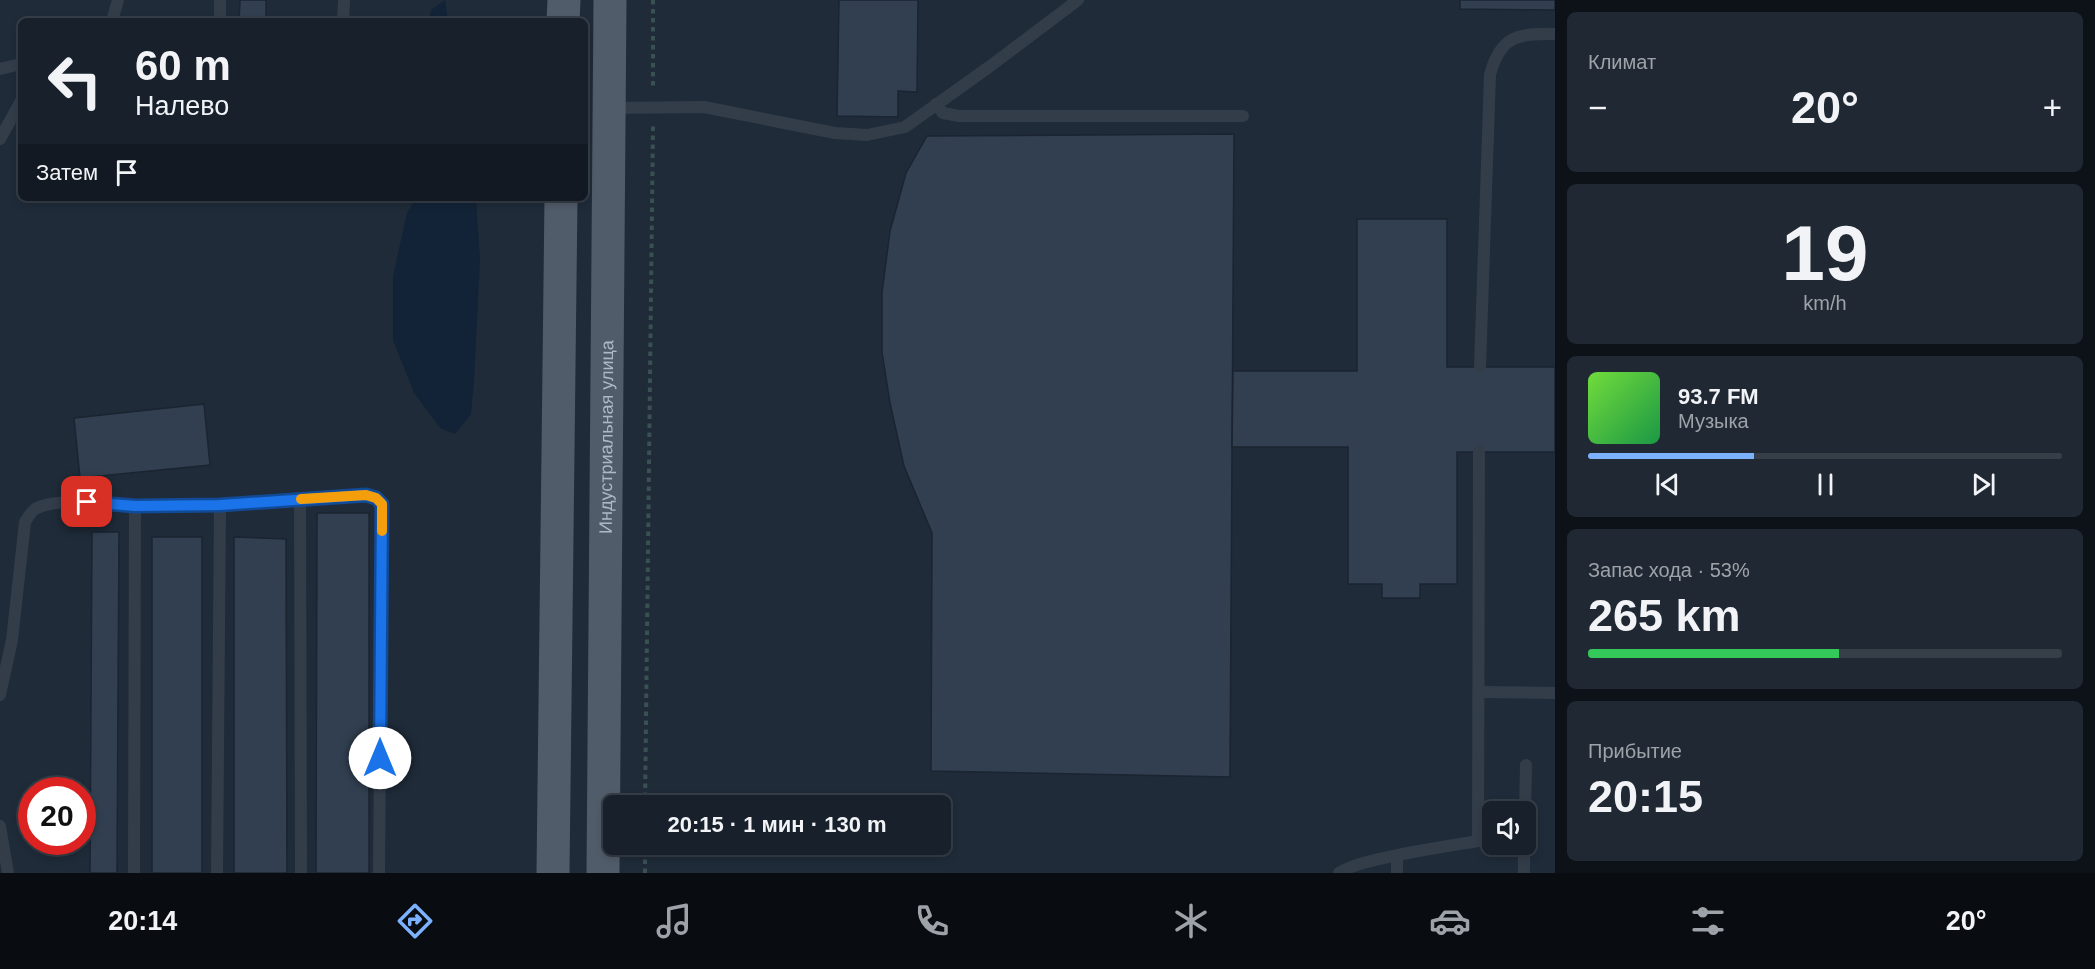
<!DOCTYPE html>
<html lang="ru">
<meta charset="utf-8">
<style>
body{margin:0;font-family:Helvetica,sans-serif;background:#202833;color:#f1f3f6;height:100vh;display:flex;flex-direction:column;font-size:22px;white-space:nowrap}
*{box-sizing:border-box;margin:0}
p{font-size:20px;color:#9ea3a9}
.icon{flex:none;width:33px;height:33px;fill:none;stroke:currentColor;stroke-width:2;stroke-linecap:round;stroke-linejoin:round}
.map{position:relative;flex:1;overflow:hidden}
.panel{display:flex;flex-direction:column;gap:12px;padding:12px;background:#0d1218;width:540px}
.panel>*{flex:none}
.banner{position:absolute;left:18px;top:18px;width:570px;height:183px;border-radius:9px;box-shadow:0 3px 9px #0003,0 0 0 2px #363e47;background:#17202b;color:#f1f3f6;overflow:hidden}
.fabs{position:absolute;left:1482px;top:801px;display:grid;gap:12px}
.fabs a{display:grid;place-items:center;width:54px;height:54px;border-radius:9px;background:#17202b;box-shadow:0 3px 9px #0003,0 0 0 2px #363e47;font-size:30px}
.speed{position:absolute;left:18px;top:777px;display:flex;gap:12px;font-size:30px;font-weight:700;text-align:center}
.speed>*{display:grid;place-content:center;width:78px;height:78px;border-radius:50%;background:#17202b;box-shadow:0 3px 9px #0003,0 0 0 2px #363e47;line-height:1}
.speed .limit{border:9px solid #d22;background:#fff;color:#111}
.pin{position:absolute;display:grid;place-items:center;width:51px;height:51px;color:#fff;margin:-26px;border-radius:12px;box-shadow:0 3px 9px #0006}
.me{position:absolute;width:66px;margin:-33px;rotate:0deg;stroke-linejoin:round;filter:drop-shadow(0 0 4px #0008)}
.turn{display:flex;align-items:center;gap:21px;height:126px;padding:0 18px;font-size:27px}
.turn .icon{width:78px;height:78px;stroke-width:2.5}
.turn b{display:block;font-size:42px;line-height:51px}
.then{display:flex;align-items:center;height:57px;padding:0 18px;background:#0003;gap:12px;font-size:22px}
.big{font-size:45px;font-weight:800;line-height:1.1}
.panel .tile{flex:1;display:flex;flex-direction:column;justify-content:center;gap:9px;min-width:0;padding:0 21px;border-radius:9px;background:#202833}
.panel .dial{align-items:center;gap:0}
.dial b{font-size:78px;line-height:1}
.song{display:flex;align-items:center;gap:18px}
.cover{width:72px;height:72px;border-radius:9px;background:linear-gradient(135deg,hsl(100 70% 55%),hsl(140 70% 35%))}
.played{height:6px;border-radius:3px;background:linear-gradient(90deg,#7cb1fd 35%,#363e47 35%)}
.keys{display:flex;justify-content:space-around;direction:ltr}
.heat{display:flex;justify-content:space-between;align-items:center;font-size:33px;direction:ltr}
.charge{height:9px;border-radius:4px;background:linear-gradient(90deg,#34c759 53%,#363e47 0)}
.trip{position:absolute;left:603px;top:795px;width:348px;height:60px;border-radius:9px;background:#17202b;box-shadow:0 3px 9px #0003,0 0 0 2px #363e47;font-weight:800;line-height:60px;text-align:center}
.tab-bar{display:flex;height:96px;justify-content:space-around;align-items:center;background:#090d11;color:#9ea3a9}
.tab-bar .icon{width:42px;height:42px}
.tab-bar .current{color:#7cb1fd}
.tab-bar b{font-size:27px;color:#f1f3f6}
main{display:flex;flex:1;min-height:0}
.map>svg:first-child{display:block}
.water{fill:#132337}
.building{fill:#313f50;stroke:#1b2430;stroke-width:1.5}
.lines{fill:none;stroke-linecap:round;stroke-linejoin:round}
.path{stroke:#3a5153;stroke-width:4;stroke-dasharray:4.5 4.5;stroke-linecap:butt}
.service{stroke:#333d4a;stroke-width:12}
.primary{stroke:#515c6a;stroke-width:33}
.route-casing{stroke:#114b97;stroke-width:15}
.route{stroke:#1a73e8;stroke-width:10}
.slow{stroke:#f59e0b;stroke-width:10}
.labels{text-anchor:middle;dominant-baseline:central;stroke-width:6;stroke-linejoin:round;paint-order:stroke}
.street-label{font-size:18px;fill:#aeb8c6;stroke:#19222e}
</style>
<main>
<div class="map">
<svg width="1555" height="873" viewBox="0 0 1555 873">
<rect width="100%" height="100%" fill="#1f2b39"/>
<!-- water -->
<g class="water">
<polygon points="445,0 448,21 429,21 431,10"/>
<polygon points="416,198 476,198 480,259 474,382 471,414 455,434 440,428 414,393 393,340 393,276 407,213"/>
</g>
<!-- building -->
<g class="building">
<polygon points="240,0 266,0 266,21 239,21"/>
<polygon points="839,0 918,0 917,92 898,91 898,117 837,116"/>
<polygon points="1460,0 1555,0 1555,10 1460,9"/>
<polygon points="1234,134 1230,777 931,771 932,533 904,466 890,403 882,352 882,293 890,231 906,173 927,136"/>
<polygon points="1357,219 1447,219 1447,367 1555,367 1555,452 1457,452 1457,584 1420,584 1420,598 1382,598 1382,584 1348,584 1348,447 1232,447 1233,371 1357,371"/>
<polygon points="204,404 210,465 80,478 74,418"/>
<polygon points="317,513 369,513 369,873 316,873"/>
<polygon points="92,532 119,532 117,873 90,873"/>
<rect x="152" y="537" width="50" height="336"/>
<polygon points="234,537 286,539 287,873 234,873"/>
</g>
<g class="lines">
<!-- path -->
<g class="path">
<polyline points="653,0 653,88"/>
<polyline points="645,806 653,125"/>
<polyline points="645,873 645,844"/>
</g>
<!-- service -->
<g class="service">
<polyline points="112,21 118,0"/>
<polyline points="220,21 220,0"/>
<polyline points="343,21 344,0"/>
<polyline points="0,69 21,64"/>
<polyline points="936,104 943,113 959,116 1243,116"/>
<polyline points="610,108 704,107 835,133 867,135 905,127 989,67 1078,0"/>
<polyline points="0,139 21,101"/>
<path d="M 1480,367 L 1490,75 C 1500,36 1518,33 1555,34"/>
<polyline points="300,499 301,873"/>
<polyline points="1479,692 1555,693"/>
<path d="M 0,695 L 12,640 L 25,522 C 28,517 32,510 37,508 C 60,497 109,504 135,506"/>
<polyline points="1525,812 1526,765"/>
<polyline points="0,826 8,873"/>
<polyline points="1478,841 1492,840"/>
<polyline points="134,873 135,506 220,505 366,495 376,498 382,504 379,873"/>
<polyline points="217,873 220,505"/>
<path d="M 1339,873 C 1356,859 1450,846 1478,841 L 1479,451"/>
<polyline points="1397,873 1397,856"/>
<polyline points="1524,873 1524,844"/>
</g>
<!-- primary -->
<g class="primary">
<polyline points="563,21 564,0"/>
<polyline points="553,873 561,198"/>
<path id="s1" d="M 603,873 L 610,0"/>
</g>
</g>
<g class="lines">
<defs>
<polyline id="route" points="87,502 135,506 220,505 366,495 376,498 382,504 380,758"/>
</defs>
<!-- route casing -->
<use href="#route" class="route-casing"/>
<!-- route -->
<use href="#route" class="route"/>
<!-- slow -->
<polyline class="slow" points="301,499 366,495 376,498 382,504 382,531"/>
</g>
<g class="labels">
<!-- street labels -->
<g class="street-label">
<text stroke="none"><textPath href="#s1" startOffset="436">Индустриальная улица</textPath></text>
</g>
</g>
</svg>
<div class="fabs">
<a><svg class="icon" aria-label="sound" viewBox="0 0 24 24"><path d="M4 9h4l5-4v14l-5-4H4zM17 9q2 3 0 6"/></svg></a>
</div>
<div class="speed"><div class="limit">20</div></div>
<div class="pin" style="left:87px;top:502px;background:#d93025"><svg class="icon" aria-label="arrive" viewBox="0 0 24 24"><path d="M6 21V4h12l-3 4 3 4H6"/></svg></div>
<svg class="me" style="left:380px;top:758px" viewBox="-20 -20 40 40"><circle r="19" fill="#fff"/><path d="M0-13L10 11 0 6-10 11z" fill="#1a73e8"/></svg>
<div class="trip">20:15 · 1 мин · 130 m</div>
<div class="banner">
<div class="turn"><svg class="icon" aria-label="left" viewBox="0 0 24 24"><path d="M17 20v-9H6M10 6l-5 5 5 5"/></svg><div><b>60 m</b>Налево</div></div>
<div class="then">Затем<svg class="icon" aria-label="arrive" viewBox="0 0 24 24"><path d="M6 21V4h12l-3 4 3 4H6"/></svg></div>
</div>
</div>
<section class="panel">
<div class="tile"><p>Климат</p>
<div class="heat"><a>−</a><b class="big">20°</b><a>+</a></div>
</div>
<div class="tile dial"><b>19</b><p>km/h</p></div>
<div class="tile">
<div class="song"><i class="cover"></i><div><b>93.7 FM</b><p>Музыка</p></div></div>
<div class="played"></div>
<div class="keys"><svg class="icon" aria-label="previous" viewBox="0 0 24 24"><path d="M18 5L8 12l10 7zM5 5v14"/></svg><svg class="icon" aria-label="pause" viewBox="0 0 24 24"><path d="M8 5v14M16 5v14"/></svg><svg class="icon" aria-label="next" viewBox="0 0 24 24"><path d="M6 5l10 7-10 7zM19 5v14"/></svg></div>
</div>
<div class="tile"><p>Запас хода · 53%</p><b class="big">265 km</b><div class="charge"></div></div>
<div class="tile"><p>Прибытие</p><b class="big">20:15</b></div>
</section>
</main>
<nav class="tab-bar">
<b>20:14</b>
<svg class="icon current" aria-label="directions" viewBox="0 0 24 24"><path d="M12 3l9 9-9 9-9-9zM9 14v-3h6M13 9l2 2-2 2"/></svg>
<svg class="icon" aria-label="music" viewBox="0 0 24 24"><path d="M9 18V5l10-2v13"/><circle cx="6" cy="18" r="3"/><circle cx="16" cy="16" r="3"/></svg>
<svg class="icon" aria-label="phone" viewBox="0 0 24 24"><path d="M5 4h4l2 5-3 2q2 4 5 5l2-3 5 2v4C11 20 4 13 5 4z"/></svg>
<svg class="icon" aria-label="climate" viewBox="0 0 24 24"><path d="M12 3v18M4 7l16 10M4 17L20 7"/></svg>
<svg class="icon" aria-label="car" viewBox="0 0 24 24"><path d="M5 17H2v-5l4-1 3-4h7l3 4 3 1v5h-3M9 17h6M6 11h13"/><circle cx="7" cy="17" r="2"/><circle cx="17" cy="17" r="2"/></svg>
<svg class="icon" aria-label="filters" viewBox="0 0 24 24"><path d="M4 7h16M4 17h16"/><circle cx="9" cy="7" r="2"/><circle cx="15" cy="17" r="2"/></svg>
<b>20°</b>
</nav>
